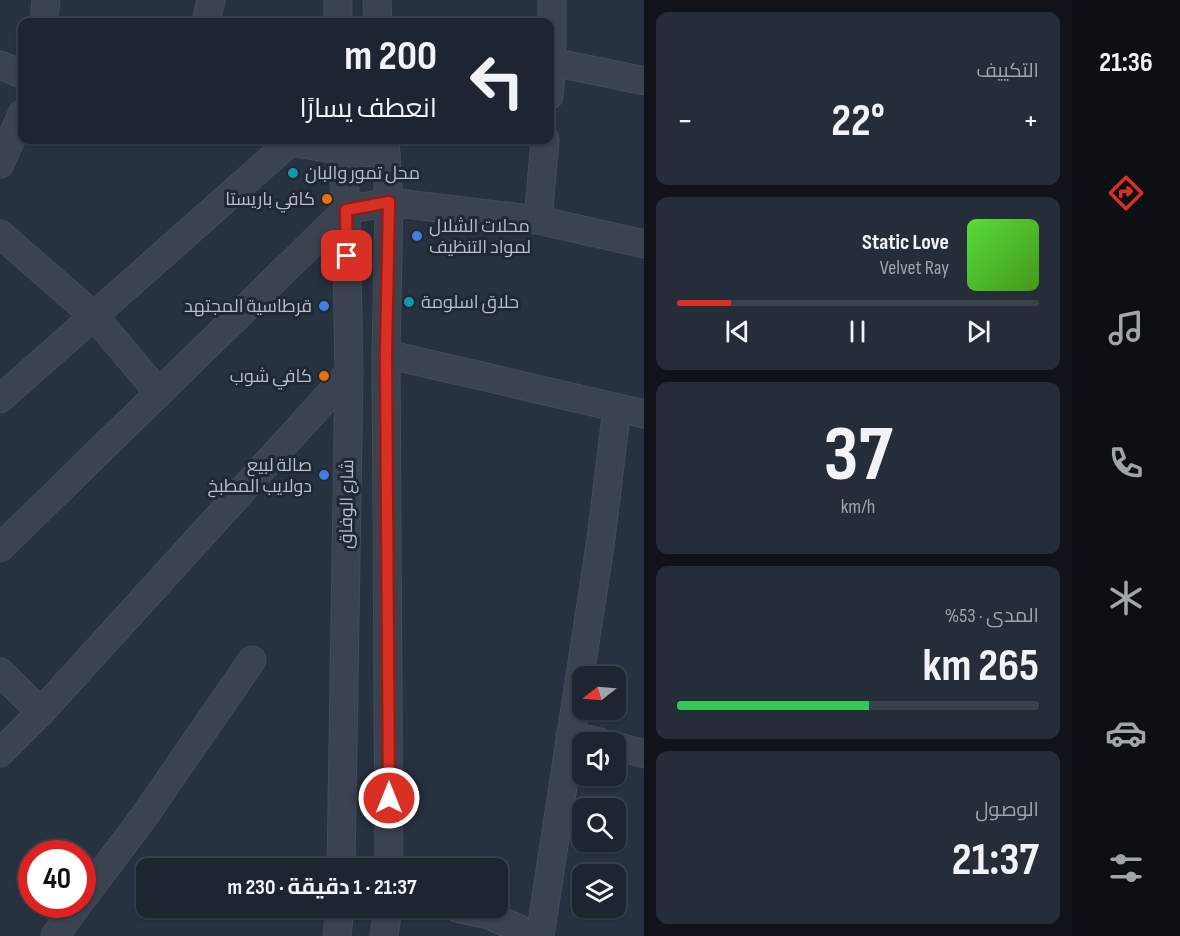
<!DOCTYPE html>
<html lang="ar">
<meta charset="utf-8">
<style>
body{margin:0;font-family:"Sofia Sans Condensed",Cairo,sans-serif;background:#252d38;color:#f1f3f6;direction:rtl;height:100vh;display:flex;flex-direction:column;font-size:22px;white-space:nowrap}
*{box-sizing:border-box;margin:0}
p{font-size:20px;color:#a0a5ab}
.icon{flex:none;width:33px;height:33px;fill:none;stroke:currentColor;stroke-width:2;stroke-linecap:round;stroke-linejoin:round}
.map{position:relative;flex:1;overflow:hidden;direction:ltr}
.side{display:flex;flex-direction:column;gap:12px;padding:12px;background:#10141a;width:428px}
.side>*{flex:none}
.hud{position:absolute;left:18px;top:18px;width:536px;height:126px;border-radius:12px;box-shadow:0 2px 4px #0004,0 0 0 2px #3b424c;direction:rtl;background:#1d2530;color:#f1f3f6;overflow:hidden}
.needle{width:39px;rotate:253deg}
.buttons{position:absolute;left:572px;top:666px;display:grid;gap:12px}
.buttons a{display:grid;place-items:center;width:54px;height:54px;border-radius:12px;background:#1d2530;box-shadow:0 2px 4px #0004,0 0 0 2px #3b424c;font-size:30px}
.speed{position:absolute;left:18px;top:840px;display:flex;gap:12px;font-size:30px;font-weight:700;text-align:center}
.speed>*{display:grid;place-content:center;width:78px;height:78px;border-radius:50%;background:#1d2530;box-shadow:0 2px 4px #0004,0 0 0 2px #3b424c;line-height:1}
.speed .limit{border:9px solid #d22;background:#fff;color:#111}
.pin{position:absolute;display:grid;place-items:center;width:51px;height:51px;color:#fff;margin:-26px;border-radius:12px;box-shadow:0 3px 9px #0006}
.me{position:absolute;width:66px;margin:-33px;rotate:0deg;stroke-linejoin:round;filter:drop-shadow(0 0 4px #0008)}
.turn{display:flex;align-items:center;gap:21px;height:126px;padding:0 18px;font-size:27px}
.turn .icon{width:78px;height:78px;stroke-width:2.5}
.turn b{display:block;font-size:42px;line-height:51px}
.big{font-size:45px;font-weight:700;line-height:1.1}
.side .card{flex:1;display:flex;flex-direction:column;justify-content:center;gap:9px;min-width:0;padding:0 21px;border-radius:12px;background:#252d38}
.side .dial{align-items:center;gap:0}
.dial b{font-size:78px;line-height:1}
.song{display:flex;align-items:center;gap:18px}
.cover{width:72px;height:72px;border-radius:9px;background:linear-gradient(135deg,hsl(110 70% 55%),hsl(100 70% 35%))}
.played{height:6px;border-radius:3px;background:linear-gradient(90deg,#d93025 15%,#3b424c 15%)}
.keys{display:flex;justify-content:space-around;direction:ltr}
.heat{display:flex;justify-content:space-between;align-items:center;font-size:33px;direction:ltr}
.charge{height:9px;border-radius:4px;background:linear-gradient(90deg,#34c759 53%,#3b424c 0)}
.trip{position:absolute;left:136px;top:858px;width:372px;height:60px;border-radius:12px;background:#1d2530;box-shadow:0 2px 4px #0004,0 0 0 2px #3b424c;font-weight:700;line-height:60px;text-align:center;direction:rtl}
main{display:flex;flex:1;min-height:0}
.tabs{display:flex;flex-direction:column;width:108px;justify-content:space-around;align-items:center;background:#0c0f13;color:#a0a5ab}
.tabs .icon{width:42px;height:42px}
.tabs .active{color:#d93025}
.tabs b{font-size:27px;color:#f1f3f6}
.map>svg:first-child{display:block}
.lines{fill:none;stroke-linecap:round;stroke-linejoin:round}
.minor-casing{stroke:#454c59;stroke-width:29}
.minor{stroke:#3b4350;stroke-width:27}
.route-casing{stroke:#8d1f18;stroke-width:15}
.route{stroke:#d93025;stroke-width:10}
.culture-dot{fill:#0f9aa8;stroke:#202835;stroke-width:2}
.food-dot{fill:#e8710a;stroke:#202835;stroke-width:2}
.shop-dot{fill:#3f7fe0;stroke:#202835;stroke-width:2}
.labels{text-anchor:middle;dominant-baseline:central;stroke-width:6;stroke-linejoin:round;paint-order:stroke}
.poi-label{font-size:18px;fill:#b8bfca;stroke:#202835;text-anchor:end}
.street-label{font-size:18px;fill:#b8bfca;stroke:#202835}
</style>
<main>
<nav class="tabs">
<b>21:36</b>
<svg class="icon active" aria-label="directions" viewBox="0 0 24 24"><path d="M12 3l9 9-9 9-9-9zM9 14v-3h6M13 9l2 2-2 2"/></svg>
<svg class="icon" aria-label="music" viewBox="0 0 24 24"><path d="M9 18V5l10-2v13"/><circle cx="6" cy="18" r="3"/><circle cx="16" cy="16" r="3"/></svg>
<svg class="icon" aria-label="phone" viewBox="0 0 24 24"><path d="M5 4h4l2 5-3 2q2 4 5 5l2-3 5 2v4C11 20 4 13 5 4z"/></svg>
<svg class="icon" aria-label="climate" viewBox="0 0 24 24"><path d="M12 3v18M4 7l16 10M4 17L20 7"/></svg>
<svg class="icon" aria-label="car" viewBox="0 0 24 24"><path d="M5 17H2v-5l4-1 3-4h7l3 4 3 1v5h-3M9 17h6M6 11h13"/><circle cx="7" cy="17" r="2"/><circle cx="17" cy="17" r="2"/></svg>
<svg class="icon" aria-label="filters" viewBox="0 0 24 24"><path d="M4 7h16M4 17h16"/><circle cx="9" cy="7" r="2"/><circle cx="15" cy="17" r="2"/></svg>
</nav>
<section class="side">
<div class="card"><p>التكييف</p>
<div class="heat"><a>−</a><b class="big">22°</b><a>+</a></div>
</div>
<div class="card">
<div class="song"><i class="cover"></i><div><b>Static Love</b><p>Velvet Ray</p></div></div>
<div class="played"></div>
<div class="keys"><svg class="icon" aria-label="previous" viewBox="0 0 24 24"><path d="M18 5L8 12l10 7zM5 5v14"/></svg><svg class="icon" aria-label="pause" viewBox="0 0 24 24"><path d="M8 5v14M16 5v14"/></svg><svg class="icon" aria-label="next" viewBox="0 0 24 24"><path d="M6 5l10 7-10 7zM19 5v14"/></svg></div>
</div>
<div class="card dial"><b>37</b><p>km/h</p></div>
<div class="card"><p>المدى · 53%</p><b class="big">265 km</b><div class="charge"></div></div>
<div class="card"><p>الوصول</p><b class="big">21:37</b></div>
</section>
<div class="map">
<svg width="645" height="936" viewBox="0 0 645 936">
<rect width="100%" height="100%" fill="#273140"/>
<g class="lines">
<defs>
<g id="minor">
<polyline points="338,0 338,22"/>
<polyline points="377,0 378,22"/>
<polyline points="44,22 46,0"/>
<polyline points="206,22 211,0"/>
<polyline points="552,62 645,81"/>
<polyline points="0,65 22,74"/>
<polyline points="549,96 552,62 552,0"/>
<polyline points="281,140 342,151 386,154"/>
<polyline points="385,140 389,202 386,354 389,868"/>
<polyline points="0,164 22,114"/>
<polyline points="538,220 545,140"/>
<polyline points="0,234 94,316 159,393"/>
<polyline points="386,354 645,414"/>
<polyline points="0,399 290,142"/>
<polyline points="0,548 346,210 389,202 538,220 645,244"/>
<polyline points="0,672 41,712"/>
<polyline points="570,735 600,742"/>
<polyline points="615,746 645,754"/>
<polyline points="0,753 41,712 349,373"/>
<polyline points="341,868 349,373 346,210 342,140"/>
<polyline points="82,899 143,818 252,660"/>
<polyline points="457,908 489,915 534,936"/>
<polyline points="55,936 78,904"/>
<polyline points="337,936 340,908"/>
<polyline points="384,936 388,908"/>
<polyline points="540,936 601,539 617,408"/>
</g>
</defs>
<!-- minor casing -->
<use href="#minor" class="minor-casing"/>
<!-- minor -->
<use href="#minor" class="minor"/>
</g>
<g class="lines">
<defs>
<polyline id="route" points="347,256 346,210 389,202 386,354 389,798"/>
</defs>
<!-- route casing -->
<use href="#route" class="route-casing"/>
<!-- route -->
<use href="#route" class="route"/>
</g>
<!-- markers -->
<g class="culture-dot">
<circle cx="293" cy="173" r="6"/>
<circle cx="409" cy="302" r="6"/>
</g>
<g class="food-dot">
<circle cx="327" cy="199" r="6"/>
<circle cx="324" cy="376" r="6"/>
</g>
<g class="shop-dot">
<circle cx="417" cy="236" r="6"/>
<circle cx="324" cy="306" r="6"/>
<circle cx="324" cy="475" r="6"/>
</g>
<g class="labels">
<!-- poi labels -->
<g class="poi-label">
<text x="305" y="173" text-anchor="start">محل تمور والبان</text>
<text x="315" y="199">كافي باريستا</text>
<text x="429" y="226" text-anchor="start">محلات الشلال<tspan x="429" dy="21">لمواد التنظيف</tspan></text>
<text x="421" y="302" text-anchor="start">حلاق اسلومة</text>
<text x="312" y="306">قرطاسية المجتهد</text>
<text x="312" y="376">كافي شوب</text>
<text x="312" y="465">صالة لبيع<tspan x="312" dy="21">دولايب المطبخ</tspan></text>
</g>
<!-- street labels -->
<g class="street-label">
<text transform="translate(347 504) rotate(-89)">شارع الوفاق</text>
</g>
</g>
</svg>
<div class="buttons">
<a><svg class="needle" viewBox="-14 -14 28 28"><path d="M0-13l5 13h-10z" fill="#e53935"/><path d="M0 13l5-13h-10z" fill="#a0a5ab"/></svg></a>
<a><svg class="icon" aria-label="sound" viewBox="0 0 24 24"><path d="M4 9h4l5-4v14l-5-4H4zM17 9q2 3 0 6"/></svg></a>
<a><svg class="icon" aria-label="search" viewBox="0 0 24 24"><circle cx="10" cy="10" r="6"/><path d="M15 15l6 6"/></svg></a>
<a><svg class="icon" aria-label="layers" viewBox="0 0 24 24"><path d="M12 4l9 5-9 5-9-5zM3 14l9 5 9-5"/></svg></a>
</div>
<div class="speed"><div class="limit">40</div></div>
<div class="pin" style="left:347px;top:256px;background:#d93025"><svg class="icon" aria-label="arrive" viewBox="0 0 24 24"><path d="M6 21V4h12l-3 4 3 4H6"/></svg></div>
<svg class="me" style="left:389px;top:798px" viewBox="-20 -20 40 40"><circle r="17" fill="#d93025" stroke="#fff" stroke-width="3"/><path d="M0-11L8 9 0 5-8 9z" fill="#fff"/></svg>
<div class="trip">21:37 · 1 دقيقة · 230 m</div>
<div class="hud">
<div class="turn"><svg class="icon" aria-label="left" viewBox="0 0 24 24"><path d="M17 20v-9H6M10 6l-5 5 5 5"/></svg><div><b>200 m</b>انعطف يسارًا</div></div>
</div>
</div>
</main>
